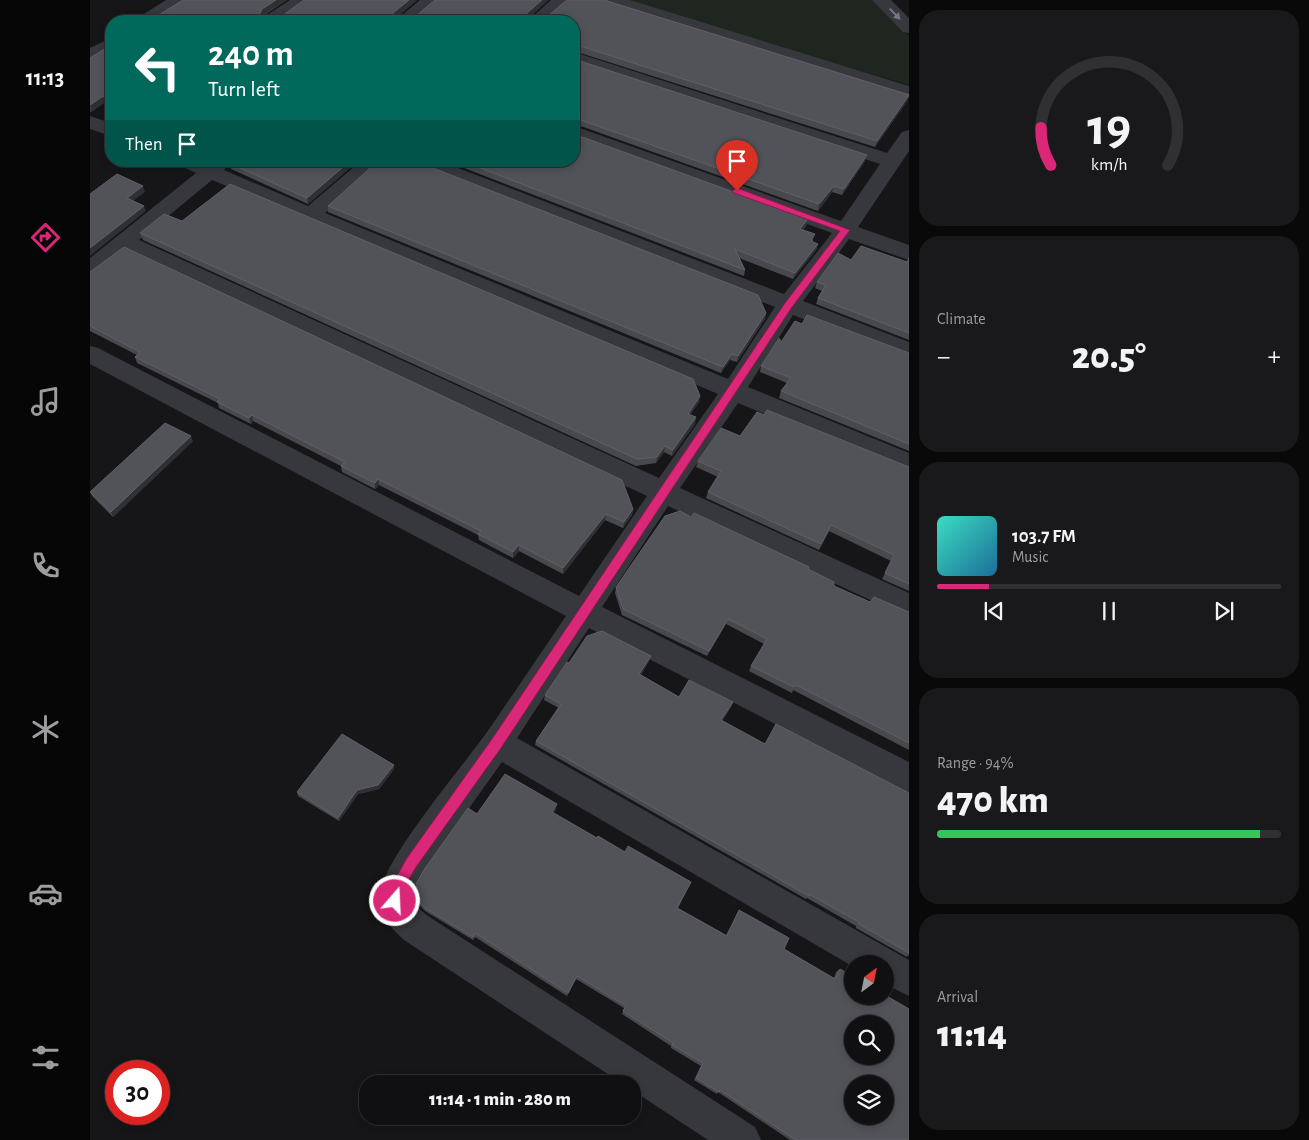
<!DOCTYPE html>
<meta charset="utf-8">
<style>
body{margin:0;font-family:"Alegreya Sans",sans-serif;background:#19191b;color:#f1f3f6;height:100vh;display:flex;flex-direction:column;font-size:19px;white-space:nowrap}
*{box-sizing:border-box;margin:0}
p{font-size:16px;color:#9c9d9f}
.icon{flex:none;width:28px;height:28px;fill:none;stroke:currentColor;stroke-width:2;stroke-linecap:round;stroke-linejoin:round}
.map{position:relative;flex:1;overflow:hidden}
.sheet{display:flex;flex-direction:column;gap:10px;padding:10px;background:#09090a;width:400px}
.sheet>*{flex:none}
.top-card{position:absolute;left:15px;top:15px;width:475px;height:152px;border-radius:20px;box-shadow:0 2px 8px #0003,0 0 0 1px #303032;background:#00695c;color:#fff;overflow:hidden}
.needle{width:32px;rotate:32deg}
.tools{position:absolute;left:754px;top:955px;display:grid;gap:10px}
.tools a{display:grid;place-items:center;width:50px;height:50px;border-radius:50%;background:#101012;box-shadow:0 2px 8px #0003,0 0 0 1px #303032;font-size:25px}
.speed{position:absolute;left:15px;top:1060px;display:flex;gap:10px;font-size:25px;font-weight:700;text-align:center}
.speed>*{display:grid;place-content:center;width:65px;height:65px;border-radius:50%;background:#101012;box-shadow:0 2px 8px #0003,0 0 0 1px #303032;line-height:1}
.speed .limit{border:8px solid #d22;background:#fff;color:#111}
.pin{position:absolute;display:grid;place-items:center;width:42px;height:42px;color:#fff;margin:-51px -21px;border-radius:50% 50% 50% 0;rotate:-45deg;box-shadow:0 0 5px #0007}
.pin .icon{rotate:45deg}
.me{position:absolute;width:55px;margin:-28px;rotate:19deg;stroke-linejoin:round;filter:drop-shadow(0 0 4px #0008)}
.turn{display:flex;align-items:center;gap:18px;height:105px;padding:0 20px;font-size:22px}
.turn .icon{width:65px;height:65px;stroke-width:2.5}
.turn b{display:block;font-size:35px;line-height:42px}
.then{display:flex;align-items:center;height:48px;padding:0 20px;background:#0003;gap:10px;font-size:19px}
.big{font-size:38px;font-weight:800;line-height:1.1}
.sheet .tile{flex:1;display:flex;flex-direction:column;justify-content:center;gap:8px;min-width:0;padding:0 18px;border-radius:20px;background:#19191b}
.sheet .dial{align-items:center;gap:0}
.dial svg{height:130px;overflow:visible;fill:none;stroke:#303032;stroke-width:7;stroke-linecap:round;text-anchor:middle}
.dial text{fill:#f1f3f6;stroke:none}
.song{display:flex;align-items:center;gap:15px}
.cover{width:60px;height:60px;border-radius:8px;background:linear-gradient(135deg,hsl(170 70% 55%),hsl(200 70% 35%))}
.played{height:5px;border-radius:2px;background:linear-gradient(90deg,#db2777 15%,#303032 15%)}
.keys{display:flex;justify-content:space-around;direction:ltr}
.heat{display:flex;justify-content:space-between;align-items:center;font-size:28px;direction:ltr}
.charge{height:8px;border-radius:4px;background:linear-gradient(90deg,#34c759 94%,#303032 0)}
.trip{position:absolute;left:269px;top:1075px;width:282px;height:50px;border-radius:20px;background:#101012;box-shadow:0 2px 8px #0003,0 0 0 1px #303032;font-weight:800;line-height:50px;text-align:center}
main{display:flex;flex:1;min-height:0}
.menu{display:flex;flex-direction:column;width:90px;justify-content:space-around;align-items:center;background:#060607;color:#9c9d9f}
.menu .icon{width:35px;height:35px}
.menu .selected{color:#db2777}
.menu b{font-size:22px;color:#f1f3f6}
.map>svg:first-child{display:block}
.green{fill:#1e261f}
.lines{fill:none;stroke-linecap:round;stroke-linejoin:round}
.minor{fill:#37383d;fill-rule:evenodd}
.tertiary{fill:#37383d;fill-rule:evenodd}
.wall{fill:#47494d}
.shaded-wall{fill:#2f3033}
.building{fill:#525359;stroke:#5f6168;fill-rule:evenodd}
.oneway{fill:#757881}
.route{fill:#db2777;stroke:#8e194d}
</style>
<main>
<nav class="menu">
<b>11:13</b>
<svg class="icon selected" aria-label="directions" viewBox="0 0 24 24"><path d="M12 3l9 9-9 9-9-9zM9 14v-3h6M13 9l2 2-2 2"/></svg>
<svg class="icon" aria-label="music" viewBox="0 0 24 24"><path d="M9 18V5l10-2v13"/><circle cx="6" cy="18" r="3"/><circle cx="16" cy="16" r="3"/></svg>
<svg class="icon" aria-label="phone" viewBox="0 0 24 24"><path d="M5 4h4l2 5-3 2q2 4 5 5l2-3 5 2v4C11 20 4 13 5 4z"/></svg>
<svg class="icon" aria-label="climate" viewBox="0 0 24 24"><path d="M12 3v18M4 7l16 10M4 17L20 7"/></svg>
<svg class="icon" aria-label="car" viewBox="0 0 24 24"><path d="M5 17H2v-5l4-1 3-4h7l3 4 3 1v5h-3M9 17h6M6 11h13"/><circle cx="7" cy="17" r="2"/><circle cx="17" cy="17" r="2"/></svg>
<svg class="icon" aria-label="filters" viewBox="0 0 24 24"><path d="M4 7h16M4 17h16"/><circle cx="9" cy="7" r="2"/><circle cx="15" cy="17" r="2"/></svg>
</nav>
<div class="map">
<svg width="819" height="1140" viewBox="0 0 819 1140">
<rect width="100%" height="100%" fill="#161618"/>
<!-- green -->
<polygon class="green" points="527,0 784,0 819,36 819,85"/>
<g class="lines">
<!-- minor -->
<g class="minor">
<polygon points="76,0 97,0 94,4 67,21 46,21 49,17"/>
<polygon points="200,0 221,0 192,21 171,21 174,17"/>
<polygon points="330,0 350,0 325,21 305,21"/>
<polygon points="461,0 481,0 457,21 438,21"/>
<polygon points="513,0 540,0 819,86 819,98 516,4"/>
<polygon points="21,38 21,51 6,60 0,61 0,48"/>
<path d="M 484,52 L 797,153 L 812,132 L 819,130 L 819,151 L 768,227 L 819,245 L 819,260 L 759,239 L 713,301 L 819,342 L 819,359 L 703,315 L 658,387 L 819,453 L 819,474 L 648,403 L 590,488 L 819,593 L 819,618 L 578,506 L 512,607 L 819,762 L 819,793 L 499,628 L 427,738 L 819,960 L 819,996 L 795,984 L 795,964 L 762,964 L 762,966 L 412,762 L 333,873 C 320,897 316,898 338,916 L 665,1127 L 671,1140 L 618,1140 L 542,1090 L 542,1084 L 533,1084 L 314,940 C 303,930 289,915 289,899 C 288,865 374,765 397,732 C 424,693 450,654 476,616 L 0,364 L 0,346 L 8,348 L 489,596 L 557,496 L 36,251 L 8,274 L 0,276 L 0,258 L 106,173 L 89,165 L 86,161 L 114,161 L 118,163 L 120,161 L 142,161 L 134,170 L 218,206 L 271,161 L 293,161 L 235,213 L 638,379 L 685,307 L 324,165 L 321,161 L 350,161 L 694,294 L 742,233 L 484,139 L 484,126 L 751,221 L 790,164 L 484,63 ZM 122,180 L 628,394 L 569,478 L 49,240 Z"/>
<polygon points="0,116 21,123 21,136 0,129"/>
</g>
<!-- tertiary -->
<polygon class="tertiary" points="782,0 801,0 819,18 819,33 813,32"/>
</g>
<!-- wall -->
<g class="wall">
<polygon points="93,0 197,0 173,16 192,16 214,0 327,0 308,16 326,16 345,0 458,0 441,16 458,16 477,0 514,0 819,94 819,95 817,101 785,147 484,51 484,21 59,21"/>
<polygon points="21,45 21,104 15,102 1,112 0,111 0,58"/>
<polygon points="484,58 484,59 775,161 752,195 742,192 728,211 485,124 484,125"/>
<polygon points="268,161 218,204 141,169 139,163"/>
<polygon points="356,161 484,161 718,219 716,226 713,230 723,240 723,242 728,244 726,250 703,279 649,258 655,270 654,276"/>
<polygon points="238,206 676,313 675,319 647,362 640,360 631,373 238,212"/>
<polygon points="92,221 610,396 609,402 600,415 606,417 605,424 582,456 574,452 566,463 546,466 53,240 50,233"/>
<polygon points="819,258 819,340 726,304 728,298 732,291 725,288 727,282 761,260 817,262"/>
<polygon points="0,272 543,509 542,515 533,528 515,520 473,574 429,551 423,558 389,540 388,535 289,485 285,489 252,472 251,466 163,421 161,424 129,408 128,403 47,363 45,357 47,355 0,331"/>
<polygon points="712,324 819,353 819,451 689,398 691,391 697,383 670,372 671,366 691,342"/>
<polygon points="650,436 819,467 819,591 792,579 801,561 739,531 729,550 616,498 618,492 628,477 606,467 608,461"/>
<polygon points="103,441 23,517 3,497 0,492"/>
<polygon points="718,569 744,586 780,602 819,612 819,750 703,690 702,693 659,671 661,666 674,644 636,624 617,656 532,615 525,593 526,587"/>
<polygon points="559,661 551,675 589,697 643,702 641,707 632,721 675,744 819,793 819,956 818,955 817,957 766,928 766,926 717,898 716,899 445,745 446,741 469,708 454,700 455,695 479,663"/>
<polygon points="304,765 304,769 289,789 268,794 249,821 208,796 207,792"/>
<polygon points="466,809 464,813 507,838 535,852 601,882 588,908 636,935 649,910 694,949 744,978 746,972 750,969 819,1140 700,1140 628,1092 627,1094 604,1080 611,1066 581,1048 581,1046 532,1014 534,1008 486,979 477,996 385,937 383,940 335,911 327,903 326,899 387,814"/>
</g>
<!-- shaded-wall -->
<g class="shaded-wall">
<polygon points="186,0 197,0 173,15 170,21 169,16 172,9"/>
<polygon points="319,0 327,0 304,20 303,13"/>
<polygon points="452,0 458,0 437,20 437,13"/>
<polygon points="819,95 817,101 785,147 787,141"/>
<polygon points="13,96 15,102 1,112 0,105"/>
<polygon points="777,155 775,161 752,195 754,189"/>
<polygon points="260,161 268,161 218,204 217,198"/>
<polygon points="53,186 55,192 39,204 37,198"/>
<polygon points="744,186 742,192 728,211 729,204"/>
<polygon points="54,206 56,211 0,256 0,248"/>
<polygon points="718,219 716,226 709,235 710,229"/>
<polygon points="728,244 726,250 703,279 705,273"/>
<polygon points="676,313 675,319 647,362 648,356"/>
<polygon points="642,354 640,360 631,373 633,367"/>
<polygon points="610,396 609,402 596,420 598,414"/>
<polygon points="162,415 163,421 161,424 159,418"/>
<polygon points="606,417 605,424 582,456 583,450"/>
<polygon points="101,436 103,441 23,517 21,512"/>
<polygon points="575,446 574,452 566,463 567,457"/>
<polygon points="288,479 289,485 285,489 285,483"/>
<polygon points="543,509 542,515 533,528 534,522"/>
<polygon points="516,514 515,520 473,574 473,568"/>
<polygon points="429,545 429,551 423,558 423,552"/>
<polygon points="638,619 636,624 617,656 619,651"/>
<polygon points="561,656 559,661 548,679 549,674"/>
<polygon points="643,702 641,707 630,725 631,720"/>
<polygon points="304,765 304,769 289,789 268,794 249,821 248,818 267,790"/>
<polygon points="467,804 466,809 462,816 462,812"/>
<polygon points="487,976 486,979 477,996 478,993"/>
</g>
<!-- building -->
<g class="building">
<polygon points="93,0 186,0 172,9 169,16 192,16 214,0 319,0 303,13 303,16 326,16 345,0 452,0 437,13 437,16 458,16 477,0 514,0 819,95 787,141 484,44 484,21 59,21"/>
<polygon points="21,45 21,99 13,96 0,105 0,58"/>
<polygon points="484,58 484,59 777,155 754,189 744,186 729,204 485,118 484,119"/>
<polygon points="484,134 718,219 710,229 725,234 721,241 728,244 705,273 645,249 655,270 372,161 484,161"/>
<polygon points="141,161 260,161 217,198 139,163"/>
<polygon points="288,161 325,161 668,295 676,313 648,356 642,354 633,367 238,206"/>
<polygon points="27,174 53,186 37,198 54,206 0,248 0,194"/>
<polygon points="140,184 603,379 610,396 598,414 606,417 583,450 575,446 567,457 547,459 50,233 74,214 92,221"/>
<polygon points="771,246 817,262 819,258 819,333 728,298 736,285 727,282 748,253 761,260"/>
<polygon points="34,247 532,480 543,509 534,522 516,514 473,568 429,545 423,552 388,534 391,531 288,479 285,483 251,466 255,462 162,415 159,418 127,402 130,399 45,357 50,352 0,326 0,272"/>
<polygon points="717,315 819,353 819,444 691,391 701,378 671,366 689,338 691,342 705,321 712,324"/>
<polygon points="677,410 819,467 819,584 795,573 804,555 741,525 731,544 618,492 631,471 608,461 631,428 650,436 667,412 674,415"/>
<polygon points="75,423 101,436 21,512 0,492"/>
<polygon points="590,511 601,517 604,513 719,567 718,569 744,582 744,586 780,602 784,597 819,612 819,743 706,685 704,687 661,666 677,639 638,619 619,651 533,609 526,587 575,516"/>
<polygon points="512,631 561,656 549,674 589,697 599,680 643,702 631,720 675,744 686,724 819,793 819,953 769,924 769,922 719,894 719,896 446,741 471,704 455,695 477,662 479,663 497,636"/>
<polygon points="252,734 304,765 288,785 267,790 248,818 207,792"/>
<path d="M 415,774 L 467,804 L 462,812 L 507,838 L 508,836 L 535,852 L 538,846 L 601,882 L 587,908 L 637,936 L 649,910 L 699,938 L 694,949 L 745,979 L 750,969 L 762,976 L 762,996 L 795,996 L 795,995 L 819,1009 L 819,1140 L 706,1140 L 630,1090 L 629,1092 L 606,1078 L 613,1063 L 582,1045 L 583,1043 L 533,1011 L 536,1006 L 487,976 L 478,993 L 385,933 L 383,937 L 335,908 L 326,899 L 326,884 L 334,870 L 378,808 L 387,814 ZM 762,1024 L 795,1024 L 795,1056 L 762,1056 ZM 762,1084 L 795,1084 L 795,1116 L 762,1116 Z"/>
</g>
<!-- one-way arrows -->
<defs><path id="oneway-solid" d="M-6-.8H1V-3.2L6.5 0L1 3.2V.8H-6Z" transform="scale(1.25)"/></defs>
<use class="oneway" href="#oneway-solid" transform="translate(805 14) rotate(46)"/>
<!-- route -->
<polygon class="route" points="647,188 760,230 702,307 411,748 326,867 313,890 310,906 305,908 300,906 298,901 300,888 317,858 402,739 695,303 750,231 644,193 642,191"/>
</svg>
<div class="tools">
<a><svg class="needle" viewBox="-14 -14 28 28"><path d="M0-13l5 13h-10z" fill="#e53935"/><path d="M0 13l5-13h-10z" fill="#9c9d9f"/></svg></a>
<a><svg class="icon" aria-label="search" viewBox="0 0 24 24"><circle cx="10" cy="10" r="6"/><path d="M15 15l6 6"/></svg></a>
<a><svg class="icon" aria-label="layers" viewBox="0 0 24 24"><path d="M12 4l9 5-9 5-9-5zM3 14l9 5 9-5"/></svg></a>
</div>
<div class="speed"><div class="limit">30</div></div>
<div class="pin" style="left:647px;top:191px;background:#d93025"><svg class="icon" aria-label="arrive" viewBox="0 0 24 24"><path d="M6 21V4h12l-3 4 3 4H6"/></svg></div>
<svg class="me" style="left:305px;top:901px" viewBox="-20 -20 40 40"><circle r="17" fill="#db2777" stroke="#fff" stroke-width="3"/><path d="M0-11L8 9 0 5-8 9z" fill="#fff"/></svg>
<div class="trip">11:14 · 1 min · 280 m</div>
<div class="top-card">
<div class="turn"><svg class="icon" aria-label="left" viewBox="0 0 24 24"><path d="M17 20v-9H6M10 6l-5 5 5 5"/></svg><div><b>240 m</b>Turn left</div></div>
<div class="then">Then<svg class="icon" aria-label="arrive" viewBox="0 0 24 24"><path d="M6 21V4h12l-3 4 3 4H6"/></svg></div>
</div>
</div>
<section class="sheet">
<div class="tile dial"><svg viewBox="0 0 100 80">
<path d="M14 69A42 42 0 1 1 86 69"/>
<path d="M14 69A42 42 0 0 1 8 46" stroke="#db2777"/>
<text x="50" y="56" font-size="32" font-weight="700">19</text>
<text x="50" y="72" font-size="11">km/h</text>
</svg></div>
<div class="tile"><p>Climate</p>
<div class="heat"><a>−</a><b class="big">20.5°</b><a>+</a></div>
</div>
<div class="tile">
<div class="song"><i class="cover"></i><div><b>103.7 FM</b><p>Music</p></div></div>
<div class="played"></div>
<div class="keys"><svg class="icon" aria-label="previous" viewBox="0 0 24 24"><path d="M18 5L8 12l10 7zM5 5v14"/></svg><svg class="icon" aria-label="pause" viewBox="0 0 24 24"><path d="M8 5v14M16 5v14"/></svg><svg class="icon" aria-label="next" viewBox="0 0 24 24"><path d="M6 5l10 7-10 7zM19 5v14"/></svg></div>
</div>
<div class="tile"><p>Range · 94%</p><b class="big">470 km</b><div class="charge"></div></div>
<div class="tile"><p>Arrival</p><b class="big">11:14</b></div>
</section>
</main>
